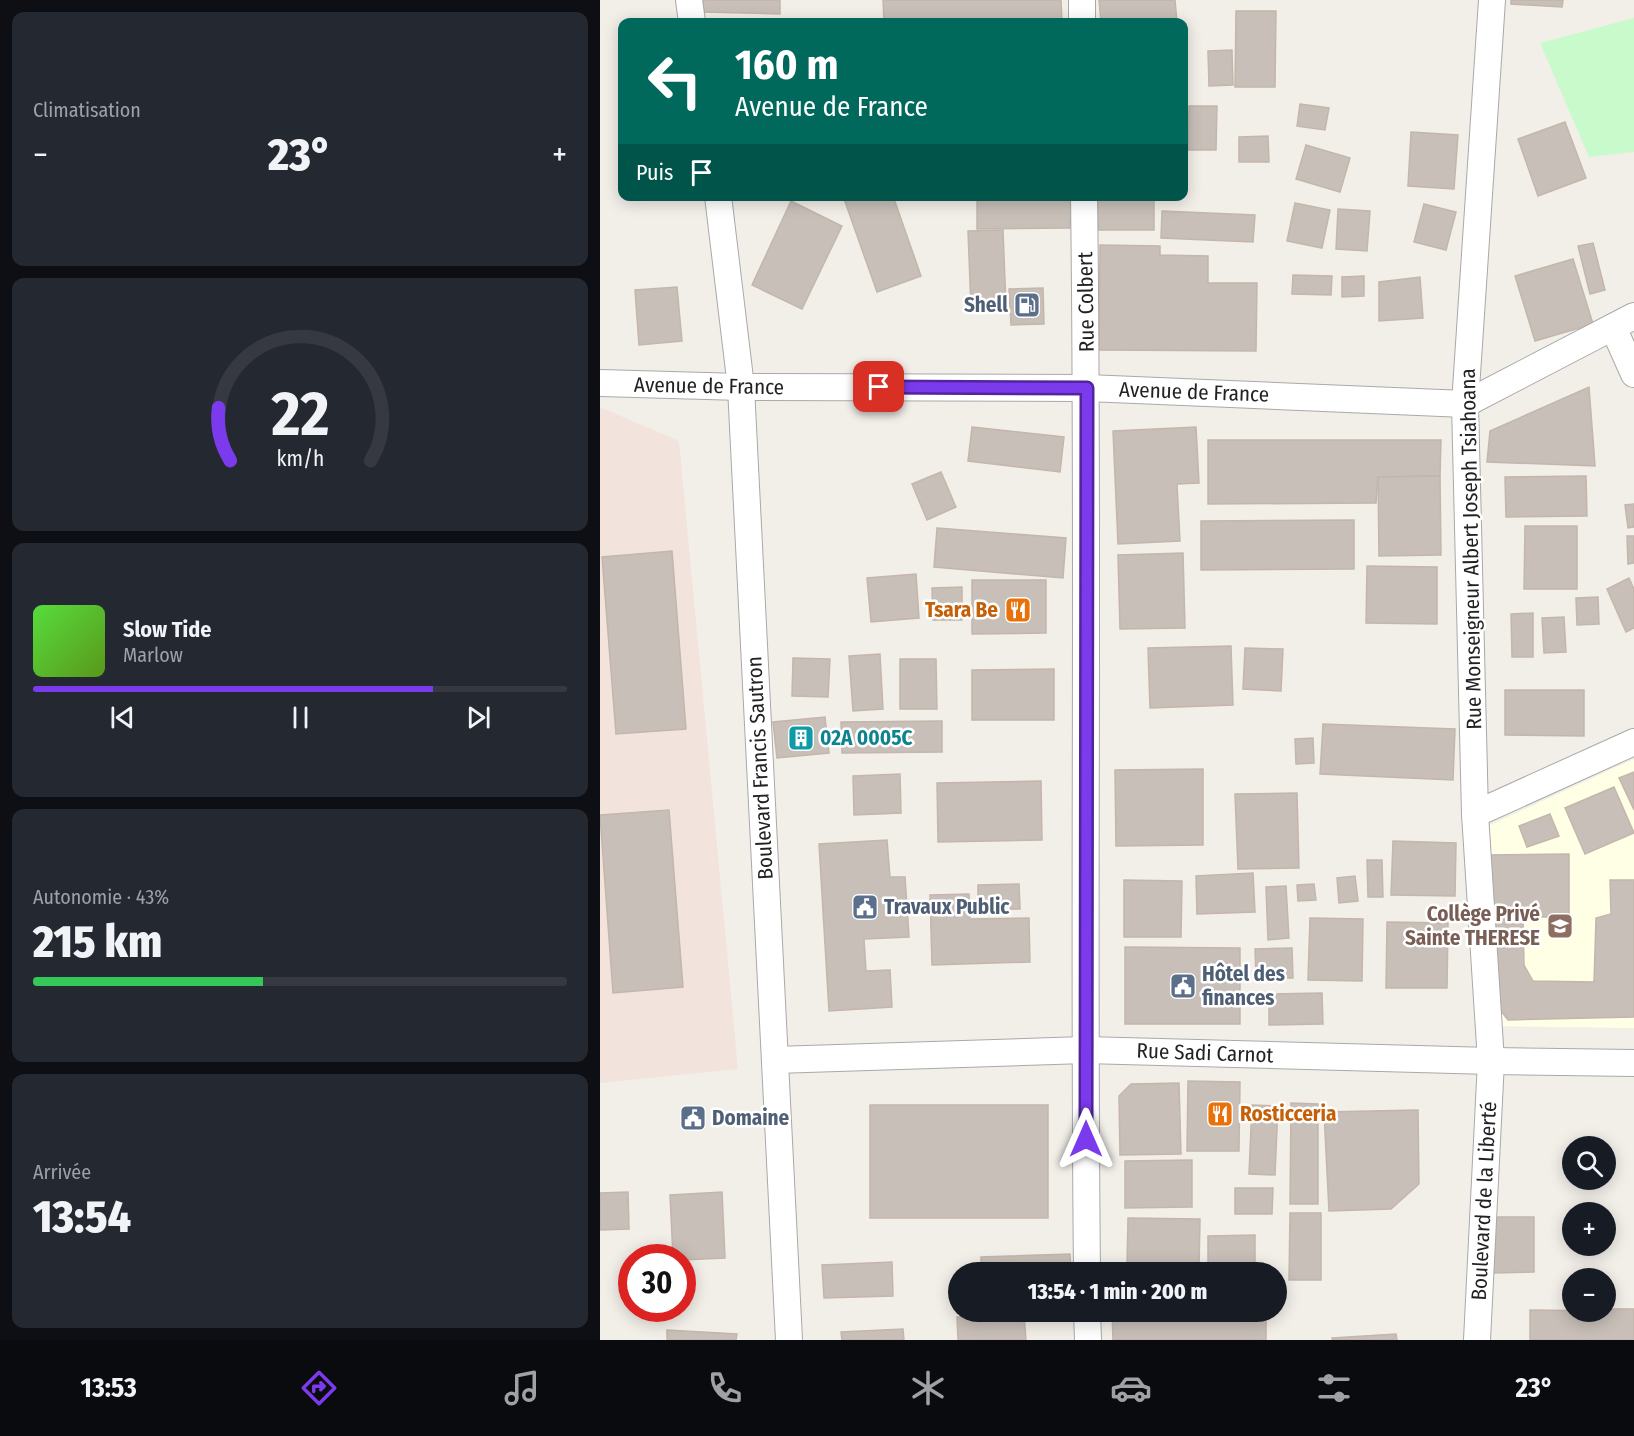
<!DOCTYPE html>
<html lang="fr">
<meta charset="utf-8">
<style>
body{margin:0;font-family:"Fira Sans Condensed",sans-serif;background:#242831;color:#f1f3f6;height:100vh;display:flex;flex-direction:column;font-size:22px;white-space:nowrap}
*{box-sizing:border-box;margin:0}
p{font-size:20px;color:#9ea1a6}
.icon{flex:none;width:33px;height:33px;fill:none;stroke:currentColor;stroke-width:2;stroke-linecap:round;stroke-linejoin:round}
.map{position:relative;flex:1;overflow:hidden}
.side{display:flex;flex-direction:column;gap:12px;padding:12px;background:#0d0f14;width:600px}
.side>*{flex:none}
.guide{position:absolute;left:18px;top:18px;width:570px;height:183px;border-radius:12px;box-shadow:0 3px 15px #0003;background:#00695c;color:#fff;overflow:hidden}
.buttons{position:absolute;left:962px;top:1136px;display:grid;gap:12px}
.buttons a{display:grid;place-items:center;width:54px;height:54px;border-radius:50%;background:#171b24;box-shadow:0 3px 15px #0003;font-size:30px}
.speed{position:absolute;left:18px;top:1244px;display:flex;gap:12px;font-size:30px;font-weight:700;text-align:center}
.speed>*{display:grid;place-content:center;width:78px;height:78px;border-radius:50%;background:#171b24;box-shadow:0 3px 15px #0003;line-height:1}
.speed .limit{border:9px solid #d22;background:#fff;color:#111}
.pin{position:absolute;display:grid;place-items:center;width:51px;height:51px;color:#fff;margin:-26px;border-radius:12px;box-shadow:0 3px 9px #0006}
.me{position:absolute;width:66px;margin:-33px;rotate:0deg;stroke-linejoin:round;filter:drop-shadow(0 0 4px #0008)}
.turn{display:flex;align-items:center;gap:21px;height:126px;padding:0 18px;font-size:27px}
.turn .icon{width:78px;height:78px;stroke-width:2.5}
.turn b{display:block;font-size:42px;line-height:51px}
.then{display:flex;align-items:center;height:57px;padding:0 18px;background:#0003;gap:12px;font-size:22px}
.big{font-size:45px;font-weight:800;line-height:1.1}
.side .widget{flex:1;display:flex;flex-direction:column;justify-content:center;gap:9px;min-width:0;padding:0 21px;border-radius:12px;background:#242831}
.side .dial{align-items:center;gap:0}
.dial svg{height:156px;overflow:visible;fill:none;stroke:#363941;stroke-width:7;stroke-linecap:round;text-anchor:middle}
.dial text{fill:#f1f3f6;stroke:none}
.song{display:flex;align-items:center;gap:18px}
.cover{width:72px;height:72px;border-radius:9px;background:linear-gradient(135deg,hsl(110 70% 55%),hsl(90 70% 35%))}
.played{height:6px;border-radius:3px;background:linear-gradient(90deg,#7c3aed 75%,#363941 75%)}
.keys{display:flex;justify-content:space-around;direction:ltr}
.heat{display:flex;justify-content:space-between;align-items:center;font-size:33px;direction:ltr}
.charge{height:9px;border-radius:4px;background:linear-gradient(90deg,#34c759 43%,#363941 0)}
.trip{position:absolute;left:348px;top:1262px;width:339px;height:60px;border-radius:30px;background:#171b24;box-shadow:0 3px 15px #0003;font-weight:800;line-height:60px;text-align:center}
.tabs{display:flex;height:96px;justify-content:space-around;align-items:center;background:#090b0e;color:#9ea1a6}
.tabs .icon{width:42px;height:42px}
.tabs .active{color:#7c3aed}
.tabs b{font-size:27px;color:#f1f3f6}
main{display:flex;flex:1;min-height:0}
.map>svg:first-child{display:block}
.education{fill:#ffffe5}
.military{fill:#f3e3dd}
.park{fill:#c8facc}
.building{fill:#c7bfb8;stroke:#c4b6ab;stroke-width:1.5}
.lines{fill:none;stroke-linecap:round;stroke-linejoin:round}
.street-casing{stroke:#a9a9a9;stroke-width:28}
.street{stroke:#fff;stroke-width:26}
.route-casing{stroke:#51269a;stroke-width:15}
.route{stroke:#7c3aed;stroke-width:10}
.labels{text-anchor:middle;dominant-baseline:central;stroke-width:5;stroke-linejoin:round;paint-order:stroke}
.street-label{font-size:21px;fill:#222;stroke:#fff}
.service-label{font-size:21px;font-weight:bold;fill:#4e5e75;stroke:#fff;text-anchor:start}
.food-label{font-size:21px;font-weight:bold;fill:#c56008;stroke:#fff;text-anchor:end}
.culture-label{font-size:21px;font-weight:bold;fill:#0d838f;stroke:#fff;text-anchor:start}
.education-label{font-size:21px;font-weight:bold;fill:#785e54;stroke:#fff;text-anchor:end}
</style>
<main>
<section class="side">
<div class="widget"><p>Climatisation</p>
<div class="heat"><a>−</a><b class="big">23°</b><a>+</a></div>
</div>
<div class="widget dial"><svg viewBox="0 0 100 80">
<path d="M14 69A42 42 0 1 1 86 69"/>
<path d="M14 69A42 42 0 0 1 8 42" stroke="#7c3aed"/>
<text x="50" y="56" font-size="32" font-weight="700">22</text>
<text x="50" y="72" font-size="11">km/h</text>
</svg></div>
<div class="widget">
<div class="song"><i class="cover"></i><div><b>Slow Tide</b><p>Marlow</p></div></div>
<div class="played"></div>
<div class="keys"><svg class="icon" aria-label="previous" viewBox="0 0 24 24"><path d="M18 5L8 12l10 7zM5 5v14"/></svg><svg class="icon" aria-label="pause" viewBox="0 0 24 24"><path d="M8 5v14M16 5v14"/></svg><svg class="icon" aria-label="next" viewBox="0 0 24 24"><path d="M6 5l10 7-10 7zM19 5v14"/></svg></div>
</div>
<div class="widget"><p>Autonomie · 43%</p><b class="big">215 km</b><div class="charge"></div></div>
<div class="widget"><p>Arrivée</p><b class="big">13:54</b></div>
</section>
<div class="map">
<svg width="1034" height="1340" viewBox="0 0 1034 1340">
<rect width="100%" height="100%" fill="#f2efe9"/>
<!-- education -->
<polygon class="education" points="1034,759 1034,1028 882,1026 888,826"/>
<!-- military -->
<polygon class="military" points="0,407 79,441 138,1069 0,1083"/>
<!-- park -->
<polygon class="park" points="1034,18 1034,152 989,157 940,43"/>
<!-- building -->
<g class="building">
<polygon points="101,0 180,0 180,14 101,12"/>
<polygon points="283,0 461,0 462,22 284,22"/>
<polygon points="499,0 575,0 577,22 501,22"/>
<polygon points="911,0 963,0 962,7 911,4"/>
<polygon points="636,11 676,11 675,87 635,87"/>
<polygon points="632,50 633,85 609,86 608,51"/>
<polygon points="700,104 729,108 725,130 697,126"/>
<polygon points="589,106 617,106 616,150 588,150"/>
<polygon points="965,122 986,178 938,196 918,139"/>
<polygon points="811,132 858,135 854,189 808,186"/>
<polygon points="668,136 669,162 639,162 639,137"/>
<polygon points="706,145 750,158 740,192 696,179"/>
<polygon points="243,196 293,196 321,276 277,292"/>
<polygon points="377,196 471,196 470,228 377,229"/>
<rect x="498" y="196" width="56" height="34"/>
<polygon points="191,201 242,226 202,309 152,285"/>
<polygon points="695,203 730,210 722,248 687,241"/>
<polygon points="824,204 856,212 846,250 814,242"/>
<polygon points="738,209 770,211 767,251 736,249"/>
<polygon points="562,211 655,215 653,242 561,238"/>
<polygon points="403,230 406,307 371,309 368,231"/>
<polygon points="993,243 1005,290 990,294 978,246"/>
<polygon points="500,245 560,246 560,255 608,256 608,283 657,283 656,351 499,350"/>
<polygon points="973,259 993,324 935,341 915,276"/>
<polygon points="693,275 732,276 731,295 692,294"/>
<polygon points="764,276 764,296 742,297 742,277"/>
<polygon points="820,277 823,318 779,321 779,282"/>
<polygon points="77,287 82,341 39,345 35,290"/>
<polygon points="443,288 444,324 411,325 409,289"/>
<polygon points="989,387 995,466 887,462 890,431"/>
<polygon points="372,427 464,437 460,472 368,461"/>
<polygon points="596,427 599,483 577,484 580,541 518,544 513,431"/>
<polygon points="608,440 841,440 840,476 778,477 776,503 608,504"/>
<polygon points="341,472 356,507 327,520 312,484"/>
<polygon points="840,476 841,555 779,556 778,477"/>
<polygon points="986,476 987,516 906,517 905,477"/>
<polygon points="1034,504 1034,527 1028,528 1025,505"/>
<polygon points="754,520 754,569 601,570 601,521"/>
<polygon points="925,526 977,526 977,589 924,589"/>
<polygon points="337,528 466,538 463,578 334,567"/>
<polygon points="1027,536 1034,536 1034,563 1028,564"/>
<polygon points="72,551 86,729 16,734 2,557"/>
<polygon points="583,553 585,628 520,629 518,555"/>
<polygon points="767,566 837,567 837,624 766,623"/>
<polygon points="316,574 319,618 271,622 267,578"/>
<polygon points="1029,578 1034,589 1034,628 1026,632 1007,589"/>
<polygon points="372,580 446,580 446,633 372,634"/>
<polygon points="362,587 362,620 333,620 332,588"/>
<polygon points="998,597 999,624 977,625 976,598"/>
<polygon points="933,613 933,657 912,657 911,614"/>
<polygon points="964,617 966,652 944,653 942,618"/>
<polygon points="631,646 633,705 550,708 548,648"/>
<polygon points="645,648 683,649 681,691 643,689"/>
<polygon points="280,654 283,709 253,711 249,656"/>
<polygon points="193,658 230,659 228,697 192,696"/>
<polygon points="300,659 336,659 337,709 300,709"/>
<polygon points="454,669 454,720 372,720 372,670"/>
<polygon points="905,690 984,690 984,736 905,735"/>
<polygon points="225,717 229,753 177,758 173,722"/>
<polygon points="342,721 342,752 242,753 241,722"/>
<polygon points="723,724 855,729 853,780 720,774"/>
<polygon points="713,738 714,763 696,764 695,739"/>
<polygon points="603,769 603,845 516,846 515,770"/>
<polygon points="1034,772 1034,810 1019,778"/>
<polygon points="300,774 301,813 254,815 253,776"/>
<polygon points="441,781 442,840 338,842 337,783"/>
<polygon points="1014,787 1034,833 985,854 965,808"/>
<polygon points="697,793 699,868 638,869 635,794"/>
<polygon points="69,810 83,987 13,993 0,815"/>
<polygon points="950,814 959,836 927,847 919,826"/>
<polygon points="287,840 290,877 305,877 309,937 264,939 266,971 290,970 292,1007 229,1011 219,844"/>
<polygon points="793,841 856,843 855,896 791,895"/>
<polygon points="969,854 969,917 923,917 924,965 933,981 994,982 996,918 1011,914 1010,880 1034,880 1034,1017 908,1020 887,993 886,855"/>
<polygon points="767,860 782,860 783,897 768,897"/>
<polygon points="653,873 655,912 597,914 596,876"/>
<polygon points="755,876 758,901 739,903 737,878"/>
<polygon points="524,880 582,881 581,937 524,937"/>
<polygon points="419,884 420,909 378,910 378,885"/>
<polygon points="714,884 716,900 698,901 697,885"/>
<polygon points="686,886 689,938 668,940 666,887"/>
<polygon points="369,894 370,919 429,918 430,962 332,965 330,895"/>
<polygon points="710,918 763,919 762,981 708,980"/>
<polygon points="787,922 848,923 847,988 786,988"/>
<polygon points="525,947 640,948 640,1024 525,1024"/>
<polygon points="692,948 693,978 656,978 655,949"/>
<polygon points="722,993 723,1024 669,1025 669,994"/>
<polygon points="588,1081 640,1082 639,1151 587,1151"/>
<polygon points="579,1083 581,1154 520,1155 519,1096 531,1084"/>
<polygon points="691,1103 718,1104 718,1204 690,1204"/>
<rect x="270" y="1105" width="178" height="113"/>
<polygon points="652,1105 678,1106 675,1175 649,1174"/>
<polygon points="818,1110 819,1184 791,1209 729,1211 724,1112"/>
<polygon points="592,1160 592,1207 525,1208 525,1161"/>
<polygon points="635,1188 673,1188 672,1214 635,1214"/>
<polygon points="28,1192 29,1229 0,1230 0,1193"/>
<polygon points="122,1192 125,1258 82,1260 82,1257 73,1257 70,1195"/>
<polygon points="690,1213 721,1213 721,1280 689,1280"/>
<polygon points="893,1217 934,1217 934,1272 893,1273"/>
<polygon points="528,1218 600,1219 599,1269 527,1267"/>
<polygon points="655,1235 655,1270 608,1271 608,1236"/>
<polygon points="470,1254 471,1272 381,1272 381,1257"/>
<polygon points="292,1262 293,1296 224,1298 222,1265"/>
<polygon points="1005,1309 1034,1309 1034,1340 930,1340 930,1310 1005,1311"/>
<polygon points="512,1311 666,1311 666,1340 513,1340"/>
<polygon points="424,1314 426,1340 358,1340 357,1317"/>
<polygon points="303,1329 304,1340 242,1340 241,1332"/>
<polygon points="67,1330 137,1334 136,1340 67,1340"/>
<polygon points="796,1334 797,1340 732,1340 732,1338"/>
</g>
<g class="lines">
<defs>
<g id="street">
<polyline points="89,0 92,22"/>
<polyline points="482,22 482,0"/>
<polyline points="118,196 141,387 189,1340"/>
<path d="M 484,196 C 489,555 483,913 487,1272"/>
<polyline points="1013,327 1034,374"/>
<polyline points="0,383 141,387 487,388 865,404 1034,316"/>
<polyline points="875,814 1034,742"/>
<polyline points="175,1060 485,1050 891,1061 1034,1063"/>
<polyline points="487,1311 488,1340"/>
<polyline points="877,1340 891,1061 875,814 865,404 892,0"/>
</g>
</defs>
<!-- street casing -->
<use href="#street" class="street-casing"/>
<!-- street -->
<use href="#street" class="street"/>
</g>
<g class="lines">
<defs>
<polyline id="route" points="279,387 487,388 486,1139"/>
</defs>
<!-- route casing -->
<use href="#route" class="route-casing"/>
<!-- route -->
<use href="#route" class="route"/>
</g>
<!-- icons -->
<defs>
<symbol id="fuel-square" viewBox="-11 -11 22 22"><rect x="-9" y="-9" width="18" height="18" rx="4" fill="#5c6f8a" stroke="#fff"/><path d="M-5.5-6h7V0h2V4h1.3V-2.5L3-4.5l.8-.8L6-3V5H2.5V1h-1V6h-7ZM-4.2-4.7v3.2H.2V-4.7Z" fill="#fff"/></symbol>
<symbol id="restaurant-square" viewBox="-11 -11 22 22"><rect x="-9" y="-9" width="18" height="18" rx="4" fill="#e8710a" stroke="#fff"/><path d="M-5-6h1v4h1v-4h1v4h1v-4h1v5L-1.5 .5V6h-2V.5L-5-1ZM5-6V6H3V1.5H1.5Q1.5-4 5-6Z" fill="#fff"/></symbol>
<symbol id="building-square" viewBox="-11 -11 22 22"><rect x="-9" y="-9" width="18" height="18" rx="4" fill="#0f9aa8" stroke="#fff"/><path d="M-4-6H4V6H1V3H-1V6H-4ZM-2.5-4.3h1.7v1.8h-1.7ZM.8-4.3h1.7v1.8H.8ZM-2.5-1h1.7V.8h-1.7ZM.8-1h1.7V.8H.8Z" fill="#fff"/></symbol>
<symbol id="civic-square" viewBox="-11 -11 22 22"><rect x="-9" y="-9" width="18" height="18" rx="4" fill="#5c6f8a" stroke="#fff"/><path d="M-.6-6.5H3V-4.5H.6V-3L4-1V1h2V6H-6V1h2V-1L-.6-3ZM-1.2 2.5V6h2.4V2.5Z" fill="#fff"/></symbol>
<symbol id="school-square" viewBox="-11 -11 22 22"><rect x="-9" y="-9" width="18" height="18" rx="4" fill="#8d6e63" stroke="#fff"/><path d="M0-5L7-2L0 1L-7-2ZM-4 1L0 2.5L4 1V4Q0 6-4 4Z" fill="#fff"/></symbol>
</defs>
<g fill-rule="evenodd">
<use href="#fuel-square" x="412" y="290" width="30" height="30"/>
<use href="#restaurant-square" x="403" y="595" width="30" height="30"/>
<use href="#building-square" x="186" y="723" width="30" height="30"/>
<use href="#civic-square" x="250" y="892" width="30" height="30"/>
<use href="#school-square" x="945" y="911" width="30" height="30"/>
<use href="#civic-square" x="568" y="971" width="30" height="30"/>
<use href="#restaurant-square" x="605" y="1099" width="30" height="30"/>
<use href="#civic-square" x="78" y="1103" width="30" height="30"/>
</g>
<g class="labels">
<!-- street labels -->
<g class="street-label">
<text transform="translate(486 302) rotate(-91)">Rue Colbert</text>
<text transform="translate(109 386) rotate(1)">Avenue de France</text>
<text transform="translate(594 392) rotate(2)">Avenue de France</text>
<text transform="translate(871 549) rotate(-91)">Rue Monseigneur Albert Joseph Tsiahoana</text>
<text transform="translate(160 768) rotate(-93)">Boulevard Francis Sautron</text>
<text transform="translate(605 1053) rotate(2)">Rue Sadi Carnot</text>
<text transform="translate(884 1201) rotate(-87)">Boulevard de la Liberté</text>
</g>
<!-- service labels -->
<g class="service-label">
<text x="408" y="305" text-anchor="end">Shell</text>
<text x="284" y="907">Travaux Public</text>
<text x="602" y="974">Hôtel des<tspan x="602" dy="24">finances</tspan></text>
<text x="112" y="1118">Domaine</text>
</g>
<!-- food labels -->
<g class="food-label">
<text x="398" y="610">Tsara Be</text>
<text x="640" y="1114" text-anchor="start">Rosticceria</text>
</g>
<!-- culture labels -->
<g class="culture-label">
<text x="220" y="738">02A 0005C</text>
</g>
<!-- education labels -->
<g class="education-label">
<text x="940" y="914">Collège Privé<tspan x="940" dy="24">Sainte THERESE</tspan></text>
</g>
</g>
</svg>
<div class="buttons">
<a><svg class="icon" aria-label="search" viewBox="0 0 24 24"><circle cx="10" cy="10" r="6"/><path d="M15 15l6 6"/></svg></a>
<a>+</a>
<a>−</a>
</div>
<div class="speed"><div class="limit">30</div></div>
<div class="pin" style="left:279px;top:387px;background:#d93025"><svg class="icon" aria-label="arrive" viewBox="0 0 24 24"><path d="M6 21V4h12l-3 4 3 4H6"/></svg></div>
<svg class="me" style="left:486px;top:1139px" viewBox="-20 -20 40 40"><path d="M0-17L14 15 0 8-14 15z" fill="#7c3aed" stroke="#fff" stroke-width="4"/></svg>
<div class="trip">13:54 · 1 min · 200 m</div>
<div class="guide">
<div class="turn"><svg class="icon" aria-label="left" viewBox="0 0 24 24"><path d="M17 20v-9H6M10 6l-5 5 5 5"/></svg><div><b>160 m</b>Avenue de France</div></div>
<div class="then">Puis<svg class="icon" aria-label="arrive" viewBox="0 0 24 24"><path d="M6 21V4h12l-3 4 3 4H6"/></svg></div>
</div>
</div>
</main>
<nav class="tabs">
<b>13:53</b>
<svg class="icon active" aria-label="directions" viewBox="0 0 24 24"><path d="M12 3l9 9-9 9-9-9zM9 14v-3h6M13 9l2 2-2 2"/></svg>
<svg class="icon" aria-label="music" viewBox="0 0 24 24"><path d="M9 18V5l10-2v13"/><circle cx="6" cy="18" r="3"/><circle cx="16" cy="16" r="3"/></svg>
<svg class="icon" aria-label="phone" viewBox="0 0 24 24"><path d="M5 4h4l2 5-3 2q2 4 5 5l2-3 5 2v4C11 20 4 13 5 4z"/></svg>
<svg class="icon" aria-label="climate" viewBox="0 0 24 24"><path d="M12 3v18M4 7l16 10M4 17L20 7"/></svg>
<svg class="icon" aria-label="car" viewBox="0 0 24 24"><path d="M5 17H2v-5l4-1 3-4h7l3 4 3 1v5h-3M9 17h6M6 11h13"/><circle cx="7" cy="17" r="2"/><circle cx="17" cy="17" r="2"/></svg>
<svg class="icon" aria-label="filters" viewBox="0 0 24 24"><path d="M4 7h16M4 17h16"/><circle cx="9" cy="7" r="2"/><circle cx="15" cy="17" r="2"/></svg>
<b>23°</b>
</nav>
